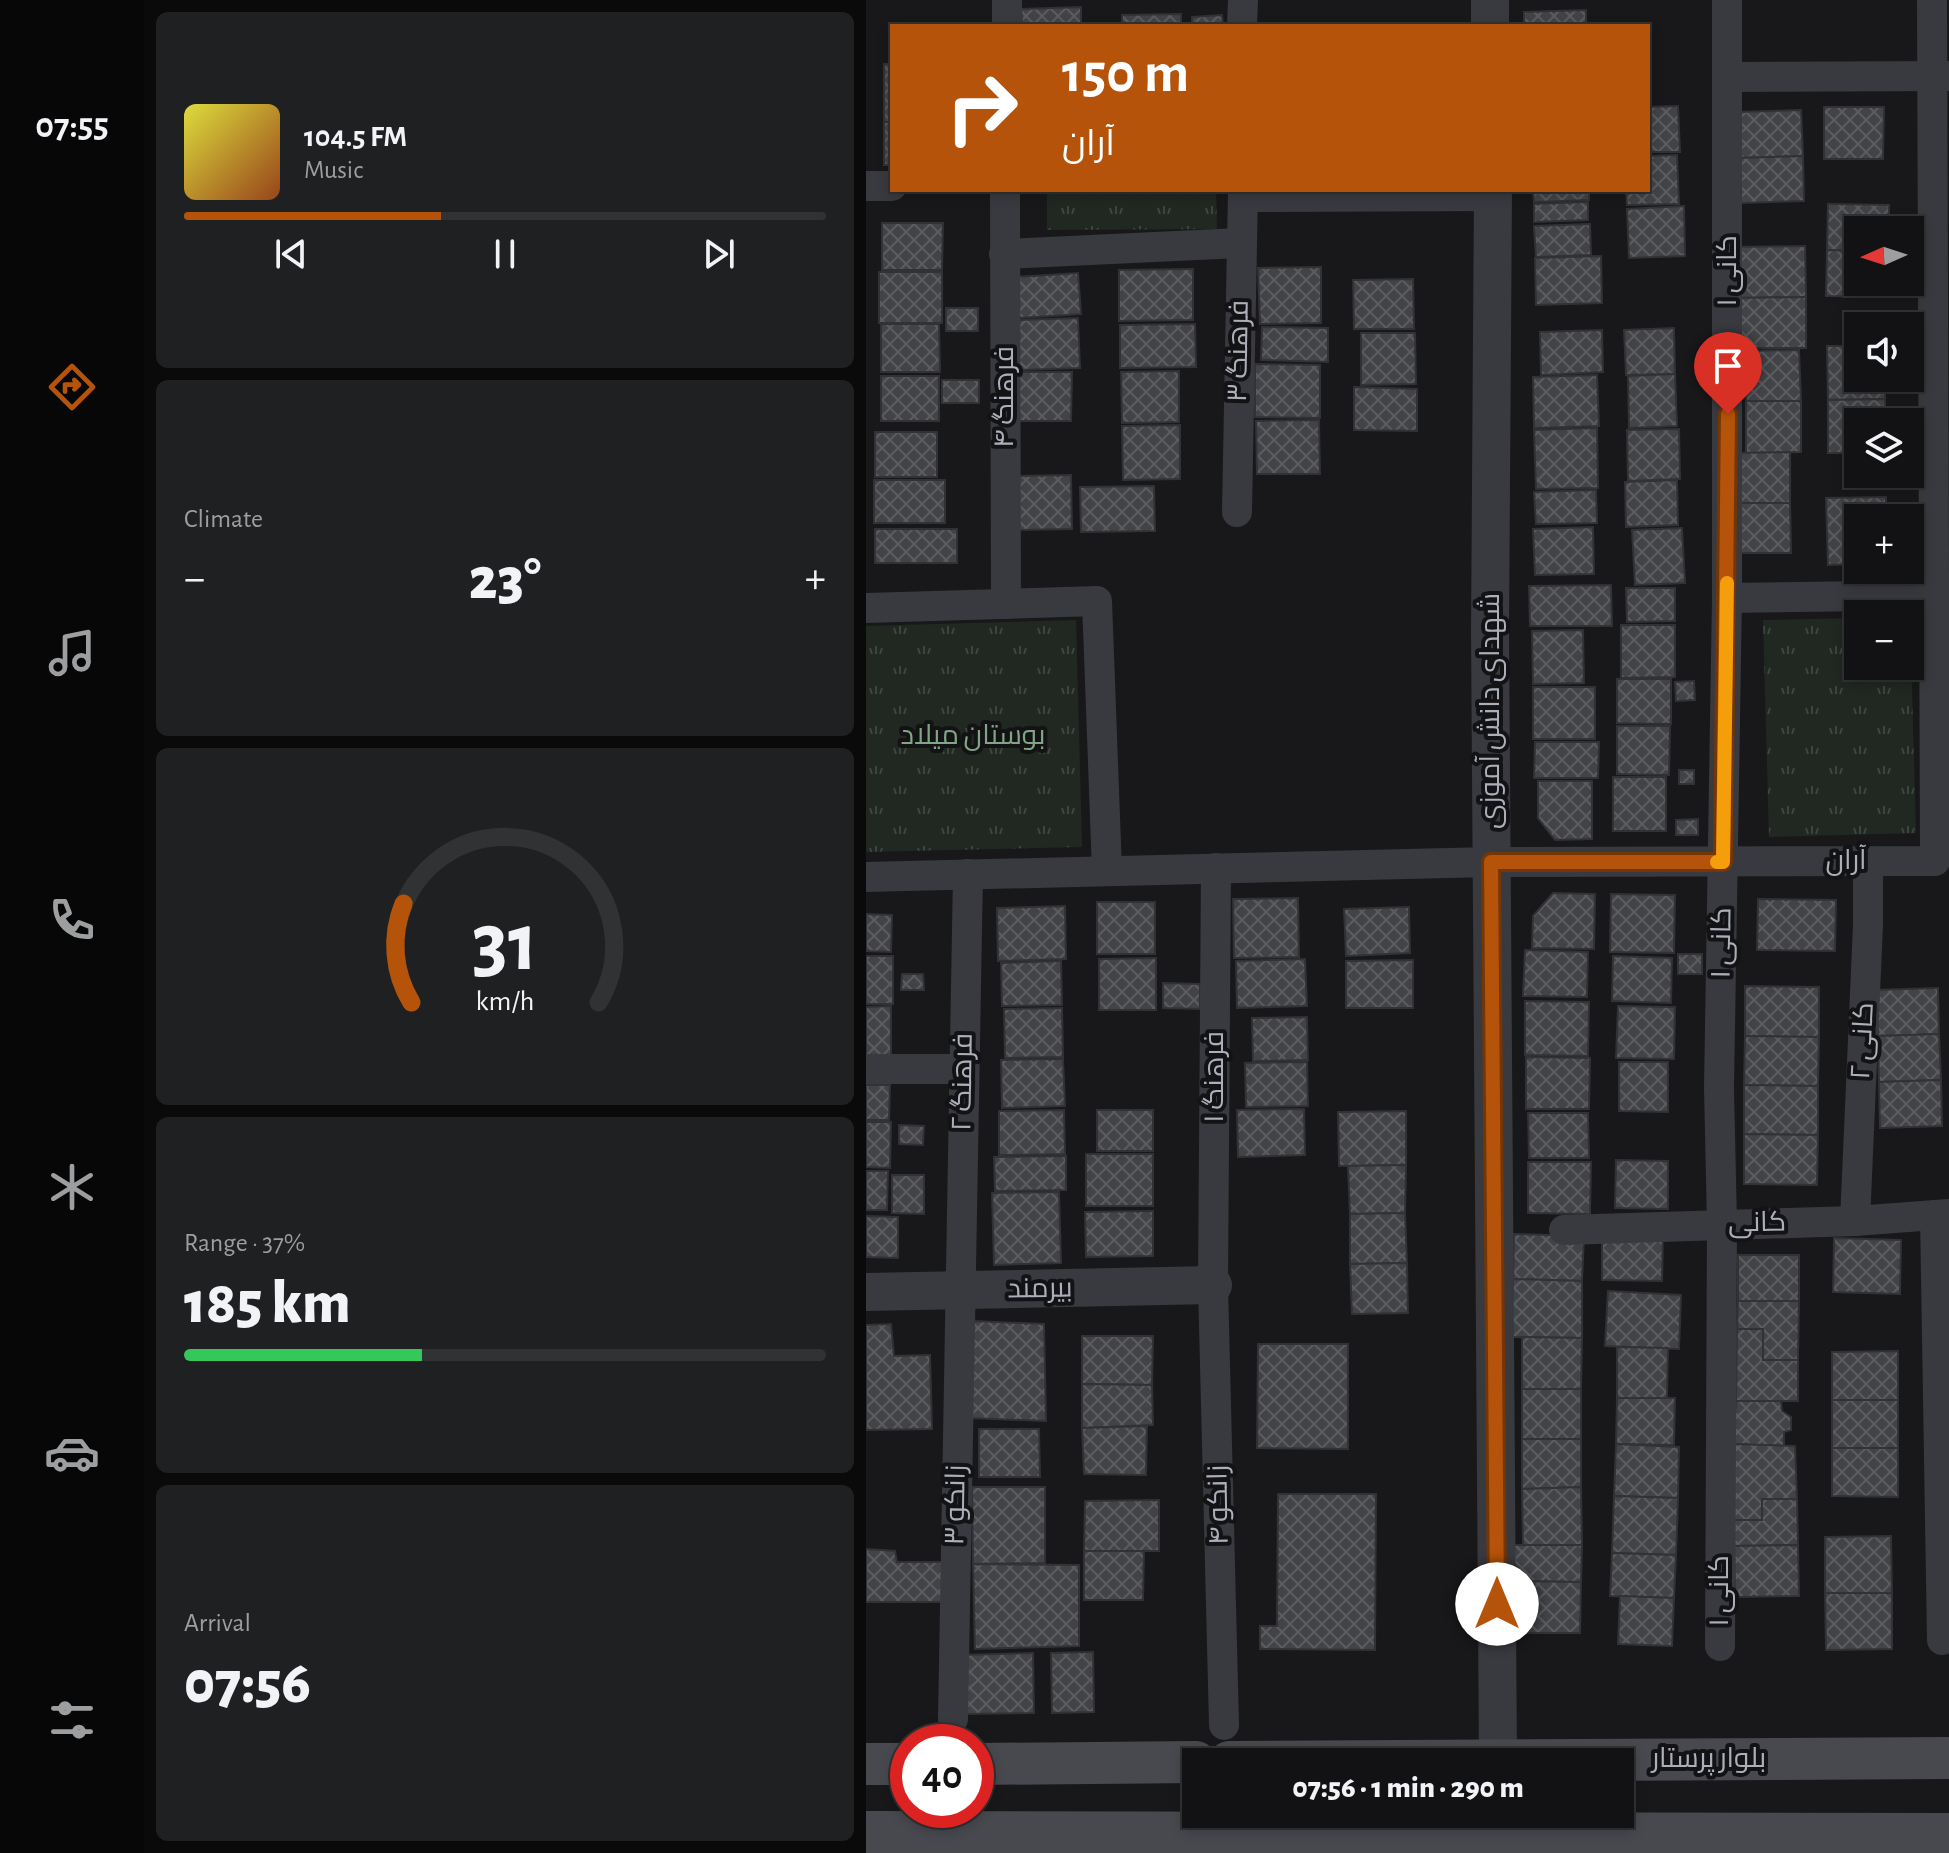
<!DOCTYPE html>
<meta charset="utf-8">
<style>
body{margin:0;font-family:"Alegreya Sans",Cairo,sans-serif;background:#1f2022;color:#f1f3f6;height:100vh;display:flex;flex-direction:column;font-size:30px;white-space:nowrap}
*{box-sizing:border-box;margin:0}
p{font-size:26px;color:#9c9ea0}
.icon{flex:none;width:44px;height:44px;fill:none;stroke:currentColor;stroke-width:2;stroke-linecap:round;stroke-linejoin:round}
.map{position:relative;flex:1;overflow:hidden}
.sheet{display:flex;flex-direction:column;gap:12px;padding:12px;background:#0a0a0b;width:722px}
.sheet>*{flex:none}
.top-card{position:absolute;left:24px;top:24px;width:760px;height:168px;border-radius:0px;box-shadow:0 4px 12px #0003,0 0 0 2px #313234;background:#b45309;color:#fff;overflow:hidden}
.needle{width:52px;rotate:267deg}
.controls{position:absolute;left:978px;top:216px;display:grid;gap:16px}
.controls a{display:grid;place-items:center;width:80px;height:80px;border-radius:0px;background:#121214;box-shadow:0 4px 12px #0003,0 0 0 2px #313234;font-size:40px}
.speed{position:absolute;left:24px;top:1724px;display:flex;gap:16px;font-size:40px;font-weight:700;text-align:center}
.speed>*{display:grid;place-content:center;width:104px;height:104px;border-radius:50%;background:#121214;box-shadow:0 4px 12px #0003,0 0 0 2px #313234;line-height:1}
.speed .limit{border:12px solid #d22;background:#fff;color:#111}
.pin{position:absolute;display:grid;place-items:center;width:68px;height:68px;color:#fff;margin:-82px -34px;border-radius:50% 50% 50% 0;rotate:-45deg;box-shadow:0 0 8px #0007}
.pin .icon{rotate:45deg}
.me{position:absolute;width:88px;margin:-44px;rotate:0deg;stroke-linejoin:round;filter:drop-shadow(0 0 6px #0008)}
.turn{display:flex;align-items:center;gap:28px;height:168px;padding:0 40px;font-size:36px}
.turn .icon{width:104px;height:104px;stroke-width:2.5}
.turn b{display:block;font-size:56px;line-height:68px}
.big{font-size:60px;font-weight:800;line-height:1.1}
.sheet .card{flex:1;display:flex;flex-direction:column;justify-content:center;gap:12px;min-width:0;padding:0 28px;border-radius:12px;background:#1f2022}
.sheet .dial{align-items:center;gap:0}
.dial svg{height:208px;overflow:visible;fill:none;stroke:#313234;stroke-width:7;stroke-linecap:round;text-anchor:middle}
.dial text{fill:#f1f3f6;stroke:none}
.song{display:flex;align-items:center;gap:24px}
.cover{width:96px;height:96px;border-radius:12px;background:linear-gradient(135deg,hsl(60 70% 55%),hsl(20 70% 35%))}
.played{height:8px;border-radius:4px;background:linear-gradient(90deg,#b45309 40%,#313234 40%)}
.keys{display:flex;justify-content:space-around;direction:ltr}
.heat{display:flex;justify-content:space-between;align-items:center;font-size:44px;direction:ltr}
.charge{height:12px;border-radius:6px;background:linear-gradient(90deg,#34c759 37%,#313234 0)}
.trip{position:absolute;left:316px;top:1748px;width:452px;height:80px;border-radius:0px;background:#121214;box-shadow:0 4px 12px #0003,0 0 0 2px #313234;font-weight:800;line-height:80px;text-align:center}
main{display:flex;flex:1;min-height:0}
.dock{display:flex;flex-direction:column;width:144px;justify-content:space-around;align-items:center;background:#070708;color:#9c9ea0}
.dock .icon{width:56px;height:56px}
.dock .selected{color:#b45309}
.dock b{font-size:36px;color:#f1f3f6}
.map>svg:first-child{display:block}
.grass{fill:url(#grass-tufts)}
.building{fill:url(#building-cross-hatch);stroke:#323236;stroke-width:2}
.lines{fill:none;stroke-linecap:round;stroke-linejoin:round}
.minor{stroke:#393a3f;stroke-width:30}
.tertiary{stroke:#393a3f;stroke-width:38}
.secondary{stroke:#47494f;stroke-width:42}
.route-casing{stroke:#753606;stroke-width:20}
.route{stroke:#b45309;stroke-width:14}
.slow{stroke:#f59e0b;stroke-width:14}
.labels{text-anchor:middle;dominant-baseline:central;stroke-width:8;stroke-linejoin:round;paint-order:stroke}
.street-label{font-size:28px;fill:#abafba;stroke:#131315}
.park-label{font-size:28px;fill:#82a585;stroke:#131315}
</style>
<main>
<nav class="dock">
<b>07:55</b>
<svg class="icon selected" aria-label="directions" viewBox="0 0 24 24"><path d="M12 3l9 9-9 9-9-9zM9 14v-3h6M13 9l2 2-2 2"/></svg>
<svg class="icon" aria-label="music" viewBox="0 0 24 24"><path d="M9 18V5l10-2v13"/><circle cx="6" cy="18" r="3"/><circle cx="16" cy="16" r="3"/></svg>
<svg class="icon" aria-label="phone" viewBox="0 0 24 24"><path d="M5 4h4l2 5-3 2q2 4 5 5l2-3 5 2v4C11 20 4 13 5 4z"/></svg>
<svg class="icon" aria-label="climate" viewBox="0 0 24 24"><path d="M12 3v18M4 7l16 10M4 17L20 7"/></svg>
<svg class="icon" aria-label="car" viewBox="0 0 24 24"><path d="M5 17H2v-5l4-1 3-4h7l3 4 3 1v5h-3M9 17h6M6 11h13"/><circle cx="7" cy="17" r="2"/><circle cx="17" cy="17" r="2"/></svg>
<svg class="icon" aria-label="filters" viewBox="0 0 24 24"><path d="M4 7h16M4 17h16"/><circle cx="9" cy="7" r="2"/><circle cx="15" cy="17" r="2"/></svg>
</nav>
<section class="sheet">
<div class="card">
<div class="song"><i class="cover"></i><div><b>104.5 FM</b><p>Music</p></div></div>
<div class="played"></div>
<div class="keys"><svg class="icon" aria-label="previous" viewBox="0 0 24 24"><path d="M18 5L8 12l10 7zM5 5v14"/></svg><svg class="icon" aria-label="pause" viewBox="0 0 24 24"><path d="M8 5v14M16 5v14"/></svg><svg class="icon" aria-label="next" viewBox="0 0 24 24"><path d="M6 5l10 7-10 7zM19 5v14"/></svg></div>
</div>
<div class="card"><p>Climate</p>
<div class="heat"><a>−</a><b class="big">23°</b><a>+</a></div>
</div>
<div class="card dial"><svg viewBox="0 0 100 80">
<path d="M14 69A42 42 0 1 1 86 69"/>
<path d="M14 69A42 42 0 0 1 11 31" stroke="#b45309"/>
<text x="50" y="56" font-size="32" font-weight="700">31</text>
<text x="50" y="72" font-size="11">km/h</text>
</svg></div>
<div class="card"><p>Range · 37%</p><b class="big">185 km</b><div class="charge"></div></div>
<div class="card"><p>Arrival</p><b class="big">07:56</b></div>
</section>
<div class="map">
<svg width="1083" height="1853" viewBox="0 0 1083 1853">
<defs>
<pattern id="grass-tufts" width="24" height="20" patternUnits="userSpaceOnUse" patternTransform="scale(2)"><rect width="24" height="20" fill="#202821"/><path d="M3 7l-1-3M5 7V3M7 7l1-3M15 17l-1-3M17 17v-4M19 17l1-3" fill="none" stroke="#3e453f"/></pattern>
<pattern id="building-cross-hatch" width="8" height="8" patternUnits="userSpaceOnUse" patternTransform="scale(2)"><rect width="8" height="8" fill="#424347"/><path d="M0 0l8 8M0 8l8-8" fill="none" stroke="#5b5c5f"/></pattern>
</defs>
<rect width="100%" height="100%" fill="#18181a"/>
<!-- grass -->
<g class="grass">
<polygon points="181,190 350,190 351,229 181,230"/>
<polygon points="1044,616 1050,833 903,837 897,620 992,618 992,666 1044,666"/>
<polygon points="210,620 216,847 0,852 0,626"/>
</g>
<!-- building -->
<g class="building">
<polygon points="215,7 215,26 156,26 155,9"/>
<polygon points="720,10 720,26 658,26 658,12"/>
<polygon points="315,14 315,26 256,26 256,15"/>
<polygon points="356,15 357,26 326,26 326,17"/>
<rect x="18" y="64" width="8" height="58"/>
<polygon points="812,106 814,152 782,152 782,107"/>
<polygon points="958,107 1018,107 1017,159 958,159"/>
<polygon points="935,110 937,156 873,158 872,112"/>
<rect x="18" y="122" width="8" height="43"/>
<polygon points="811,155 813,204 761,205 760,190 782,190 782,156"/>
<polygon points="937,156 938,201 875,203 873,158"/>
<polygon points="667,190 723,190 723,200 668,202"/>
<polygon points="722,202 722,220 668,222 668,204"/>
<polygon points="962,204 1023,205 1023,230 992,230 992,251 961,250"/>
<polygon points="818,206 819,256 763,258 761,209"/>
<polygon points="16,223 77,223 76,270 16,270"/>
<polygon points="724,224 725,255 670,257 668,226"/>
<polygon points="939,246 940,297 868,298 868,247"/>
<polygon points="961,250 992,251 992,282 1022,282 1022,297 960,296"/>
<polygon points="735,256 736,303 670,305 669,258"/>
<polygon points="455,267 455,323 394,324 392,268"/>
<polygon points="327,269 327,320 253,321 253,270"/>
<rect x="13" y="272" width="63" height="51"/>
<polygon points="212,273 215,314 153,318 151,277"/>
<polygon points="547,279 548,329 488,329 487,280"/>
<polygon points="940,297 940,348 869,348 868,298"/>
<rect x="80" y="308" width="32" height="23"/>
<polygon points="212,318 214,368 152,370 151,320"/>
<polygon points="15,324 73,324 74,372 15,372"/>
<polygon points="329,324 330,367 254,368 254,325"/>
<polygon points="396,327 462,328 462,362 395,360"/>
<polygon points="808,328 809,374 760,375 758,330"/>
<polygon points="736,330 737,372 675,375 674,332"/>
<polygon points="495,333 549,333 550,384 495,385"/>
<polygon points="961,346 992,346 992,378 1019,378 1019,399 962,400"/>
<polygon points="933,350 935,401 880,401 879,351"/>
<polygon points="389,364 454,365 454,418 389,417"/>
<polygon points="313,371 313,422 256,423 255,372"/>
<polygon points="146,372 206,372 205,421 146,421"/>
<polygon points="809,374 811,426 763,428 762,376"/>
<polygon points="731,375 733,426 668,428 667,377"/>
<rect x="15" y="376" width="58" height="45"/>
<rect x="76" y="380" width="37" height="23"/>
<polygon points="488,387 551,389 551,431 488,430"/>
<polygon points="1019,399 1019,422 992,422 992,453 962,453 962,400"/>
<polygon points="880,401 935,401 935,452 880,453"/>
<polygon points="453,420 454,474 391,474 390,421"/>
<polygon points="314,425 314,479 257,480 256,426"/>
<polygon points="731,428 732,488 670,489 668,430"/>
<polygon points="813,429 814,479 762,481 761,430"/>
<rect x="9" y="432" width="62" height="45"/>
<polygon points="924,452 924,503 870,503 870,453"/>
<polygon points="205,475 206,529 143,530 143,476"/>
<rect x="8" y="480" width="71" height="43"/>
<polygon points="811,480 812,525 760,527 759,482"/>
<polygon points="288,486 289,531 215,532 214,487"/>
<polygon points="730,490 731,523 670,524 668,492"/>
<polygon points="1020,497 1020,518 992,518 992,564 962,565 960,498"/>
<polygon points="870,503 924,503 925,553 871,553"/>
<polygon points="727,527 728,574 669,575 667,529"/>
<polygon points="816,528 819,583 769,585 766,530"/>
<rect x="9" y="529" width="82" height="34"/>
<polygon points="745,585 746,626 664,626 663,586"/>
<polygon points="760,588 809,588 809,621 761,622"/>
<polygon points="755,625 809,625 809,677 755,678"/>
<polygon points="717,630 718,683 667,684 666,631"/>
<polygon points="751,679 805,679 805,724 751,723"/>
<polygon points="828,681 829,700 810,701 809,682"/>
<rect x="667" y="687" width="62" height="52"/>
<polygon points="751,726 804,726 803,775 751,774"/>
<polygon points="669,742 733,742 732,778 668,778"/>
<rect x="813" y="770" width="15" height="14"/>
<rect x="747" y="777" width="53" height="54"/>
<polygon points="672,781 726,781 726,839 689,840 672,818"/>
<polygon points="832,819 832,835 810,835 810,820"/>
<polygon points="687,893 729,894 728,949 666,948 667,916"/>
<polygon points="745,894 809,895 808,953 744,952"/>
<polygon points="432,898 433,957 368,958 367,899"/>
<polygon points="892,899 970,900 969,951 891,950"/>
<rect x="231" y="902" width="58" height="52"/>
<polygon points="199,906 200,959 132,961 131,908"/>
<polygon points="543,907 544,953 480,956 478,909"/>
<polygon points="0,914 26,915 25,952 0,951"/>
<polygon points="659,950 722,952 721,997 657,996"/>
<rect x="812" y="954" width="24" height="20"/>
<rect x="0" y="956" width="27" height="48"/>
<polygon points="747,956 806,958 805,1003 746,1001"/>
<polygon points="290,958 290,1010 233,1010 233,959"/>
<polygon points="439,959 441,1006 371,1008 370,961"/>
<polygon points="547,960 547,1008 480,1008 480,961"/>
<polygon points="195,961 196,1005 136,1006 135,963"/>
<polygon points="36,974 57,974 58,990 35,990"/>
<polygon points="297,983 334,984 334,1009 297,1008"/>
<polygon points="879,986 953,987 953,1037 879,1036"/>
<polygon points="1072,988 1073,1034 1012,1036 1010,990"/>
<polygon points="659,1001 723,1002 722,1056 659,1055"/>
<polygon points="25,1006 25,1060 0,1061 0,1007"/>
<polygon points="752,1006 809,1007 808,1059 750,1058"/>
<polygon points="196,1008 197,1057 139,1058 138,1009"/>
<polygon points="441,1017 442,1060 387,1061 386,1018"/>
<polygon points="1073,1034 1075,1080 1013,1082 1012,1036"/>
<polygon points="879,1036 953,1037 952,1086 878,1085"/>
<polygon points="660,1057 724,1058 723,1109 660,1109"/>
<polygon points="197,1059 199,1106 136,1108 135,1060"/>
<polygon points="441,1062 442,1106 380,1107 379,1063"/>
<polygon points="753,1062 802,1062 802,1112 753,1111"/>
<polygon points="1075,1080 1076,1126 1014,1128 1013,1082"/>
<polygon points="0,1085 24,1085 23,1120 0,1120"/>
<polygon points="878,1085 952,1086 952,1135 878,1134"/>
<polygon points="438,1109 439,1155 372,1157 371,1110"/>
<polygon points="198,1110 199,1154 133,1155 133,1111"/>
<rect x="231" y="1110" width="56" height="41"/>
<polygon points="540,1111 540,1165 473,1166 472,1112"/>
<polygon points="662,1113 722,1113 723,1158 663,1158"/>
<polygon points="0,1122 25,1122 24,1168 0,1167"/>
<polygon points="33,1125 58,1126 57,1145 33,1144"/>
<polygon points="878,1134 952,1135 951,1185 878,1184"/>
<rect x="220" y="1154" width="67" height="52"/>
<polygon points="200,1156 200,1190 129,1191 128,1157"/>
<polygon points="750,1160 802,1161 802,1209 749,1208"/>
<polygon points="662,1162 725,1162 724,1214 662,1213"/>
<polygon points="540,1165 539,1213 484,1214 482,1166"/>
<polygon points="0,1171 22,1171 21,1210 0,1210"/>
<polygon points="26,1175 58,1175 58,1214 26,1213"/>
<polygon points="193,1192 195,1263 128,1265 126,1193"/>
<polygon points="287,1211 287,1256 220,1257 219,1212"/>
<polygon points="539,1213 541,1263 484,1264 484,1214"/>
<polygon points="0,1216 32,1217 32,1258 0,1257"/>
<polygon points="736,1230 797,1231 796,1281 736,1280"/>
<polygon points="648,1234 718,1236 716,1281 647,1279"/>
<polygon points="968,1238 1035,1240 1034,1294 967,1292"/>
<rect x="872" y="1255" width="61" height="46"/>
<polygon points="541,1263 542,1313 486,1314 484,1264"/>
<polygon points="647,1279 716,1281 716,1338 645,1337"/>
<polygon points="742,1291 815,1295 813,1349 739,1346"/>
<polygon points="872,1301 933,1301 932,1360 897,1360 897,1329 871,1329"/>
<polygon points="107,1321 178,1324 180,1421 105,1418"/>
<polygon points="25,1324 28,1356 64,1355 66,1429 0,1430 0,1325"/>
<polygon points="871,1329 897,1329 897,1360 932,1360 932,1401 870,1401"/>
<polygon points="216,1336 287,1336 286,1385 216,1384"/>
<polygon points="656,1337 716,1338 715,1389 656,1389"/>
<polygon points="392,1344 482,1344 482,1449 391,1448"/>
<polygon points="751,1347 802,1348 801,1398 751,1398"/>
<polygon points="1032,1351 1032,1400 966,1400 966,1352"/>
<polygon points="216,1384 286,1385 287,1425 216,1428"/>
<rect x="656" y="1389" width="59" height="50"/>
<polygon points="751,1398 809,1398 808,1445 750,1444"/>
<rect x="966" y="1400" width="66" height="48"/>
<polygon points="870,1401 915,1401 916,1411 925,1417 925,1430 918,1432 918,1446 867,1444"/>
<polygon points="281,1426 280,1475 218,1474 216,1428"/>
<polygon points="113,1429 173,1429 174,1477 113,1477"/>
<polygon points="656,1439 715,1439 715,1487 656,1489"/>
<polygon points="750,1444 813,1447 812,1498 748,1496"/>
<polygon points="867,1444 929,1446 931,1499 896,1499 896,1520 868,1520"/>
<polygon points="966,1448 1032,1448 1032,1497 966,1496"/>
<polygon points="106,1487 179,1487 179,1563 107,1564"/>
<polygon points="715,1487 716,1545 657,1545 656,1489"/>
<polygon points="412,1494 510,1494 509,1650 394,1649 394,1626 411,1626"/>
<polygon points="748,1496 812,1498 810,1555 746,1553"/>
<polygon points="896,1499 931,1499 932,1545 868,1546 868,1520 896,1520"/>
<polygon points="293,1500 293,1551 218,1551 219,1501"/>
<polygon points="1025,1536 1026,1593 959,1593 959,1537"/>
<polygon points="646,1545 716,1545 715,1582 646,1581"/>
<polygon points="932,1545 933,1596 869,1597 868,1546"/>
<polygon points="0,1549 29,1551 31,1562 79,1562 79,1602 0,1602"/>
<polygon points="218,1551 278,1551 277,1600 218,1600"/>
<polygon points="746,1553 810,1555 808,1598 744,1596"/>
<polygon points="107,1564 213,1565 213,1646 109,1649"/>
<polygon points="646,1581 715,1582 714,1633 643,1633"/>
<polygon points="959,1593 1026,1593 1026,1649 960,1650"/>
<polygon points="754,1596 808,1598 806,1646 752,1644"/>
<polygon points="227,1652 228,1712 186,1713 185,1653"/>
<polygon points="167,1653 168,1713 96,1714 94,1655"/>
</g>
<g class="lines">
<!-- minor -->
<g class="minor">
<polyline points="141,0 141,26"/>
<polyline points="376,26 377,0"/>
<polyline points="863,77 1083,76"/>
<polyline points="0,186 26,186"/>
<polyline points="139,190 140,604"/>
<polyline points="378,197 627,196"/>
<polyline points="138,254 374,243"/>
<polyline points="371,512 377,190"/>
<polyline points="861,598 1083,595"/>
<polyline points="0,608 231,601 241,871"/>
<polyline points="350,868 347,1285 358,1725"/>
<polyline points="0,877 625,862 1069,861 1066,0"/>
<polyline points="0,1069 98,1069"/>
<polyline points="1069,1215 1076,1640"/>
<polyline points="989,1221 1002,925 1002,861"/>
<polyline points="698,1230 989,1221 1083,1214"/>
<polyline points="854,1646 856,1224 853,1088 861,598 861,0"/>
<polyline points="87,1719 102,874"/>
</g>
<!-- tertiary -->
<g class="tertiary">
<polyline points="624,0 624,26"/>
<polyline points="627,190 624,632 632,1761"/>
<polyline points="0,1292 347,1285"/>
</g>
<!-- secondary -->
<g class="secondary">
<polyline points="363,1762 1083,1758"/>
<polyline points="0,1764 42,1764"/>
<polyline points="110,1764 330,1762"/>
<polyline points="0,1832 1083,1834"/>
</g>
</g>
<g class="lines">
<defs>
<polyline id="route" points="631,1604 625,862 857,862 862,414"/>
</defs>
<!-- route casing -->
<use href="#route" class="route-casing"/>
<!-- route -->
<use href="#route" class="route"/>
<!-- slow -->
<polyline class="slow" points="851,862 857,862 861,583"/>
</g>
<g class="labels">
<!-- street labels -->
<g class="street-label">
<text transform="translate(862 271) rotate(-90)">کانی ۱</text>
<text transform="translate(373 351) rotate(-89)">فرهنگ ۳</text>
<text transform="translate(139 397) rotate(-90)">فرهنگ ۴</text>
<text transform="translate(625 711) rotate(-90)">شهدای دانش آموزی</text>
<text x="980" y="861">آران</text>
<text transform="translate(856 943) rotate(-89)">کانی ۱</text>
<text transform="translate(997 1041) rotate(-87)">کانی ۲</text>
<text transform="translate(349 1077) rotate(-90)">فرهنگ ۱</text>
<text transform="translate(97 1082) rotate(-89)">فرهنگ ۲</text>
<text transform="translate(891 1223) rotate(-1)">کانی</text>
<text transform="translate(174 1289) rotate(-1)">بیرمند</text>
<text transform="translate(90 1505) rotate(-89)">زانکو ۳</text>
<text transform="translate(353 1505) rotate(-91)">زانکو ۴</text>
<text transform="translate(854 1591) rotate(-90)">کانی ۱</text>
<text x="843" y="1759">بلوار پرستار</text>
</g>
<!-- park labels -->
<g class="park-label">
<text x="107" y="736">بوستان میلاد</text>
</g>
</g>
</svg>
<div class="controls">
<a><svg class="needle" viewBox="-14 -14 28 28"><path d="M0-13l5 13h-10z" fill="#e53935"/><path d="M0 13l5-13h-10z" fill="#9c9ea0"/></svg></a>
<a><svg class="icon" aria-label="sound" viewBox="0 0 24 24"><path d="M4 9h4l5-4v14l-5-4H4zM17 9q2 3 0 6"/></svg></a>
<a><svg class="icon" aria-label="layers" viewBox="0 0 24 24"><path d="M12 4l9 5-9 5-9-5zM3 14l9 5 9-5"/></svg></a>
<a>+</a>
<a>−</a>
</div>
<div class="speed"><div class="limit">40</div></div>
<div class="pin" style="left:862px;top:414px;background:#d93025"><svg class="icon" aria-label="arrive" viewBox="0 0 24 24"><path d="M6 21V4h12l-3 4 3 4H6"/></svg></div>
<svg class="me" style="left:631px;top:1604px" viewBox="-20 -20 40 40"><circle r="19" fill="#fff"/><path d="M0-13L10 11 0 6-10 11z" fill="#b45309"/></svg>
<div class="trip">07:56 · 1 min · 290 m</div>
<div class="top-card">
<div class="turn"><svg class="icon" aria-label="right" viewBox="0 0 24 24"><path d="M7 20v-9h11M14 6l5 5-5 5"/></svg><div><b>150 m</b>آران</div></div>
</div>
</div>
</main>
